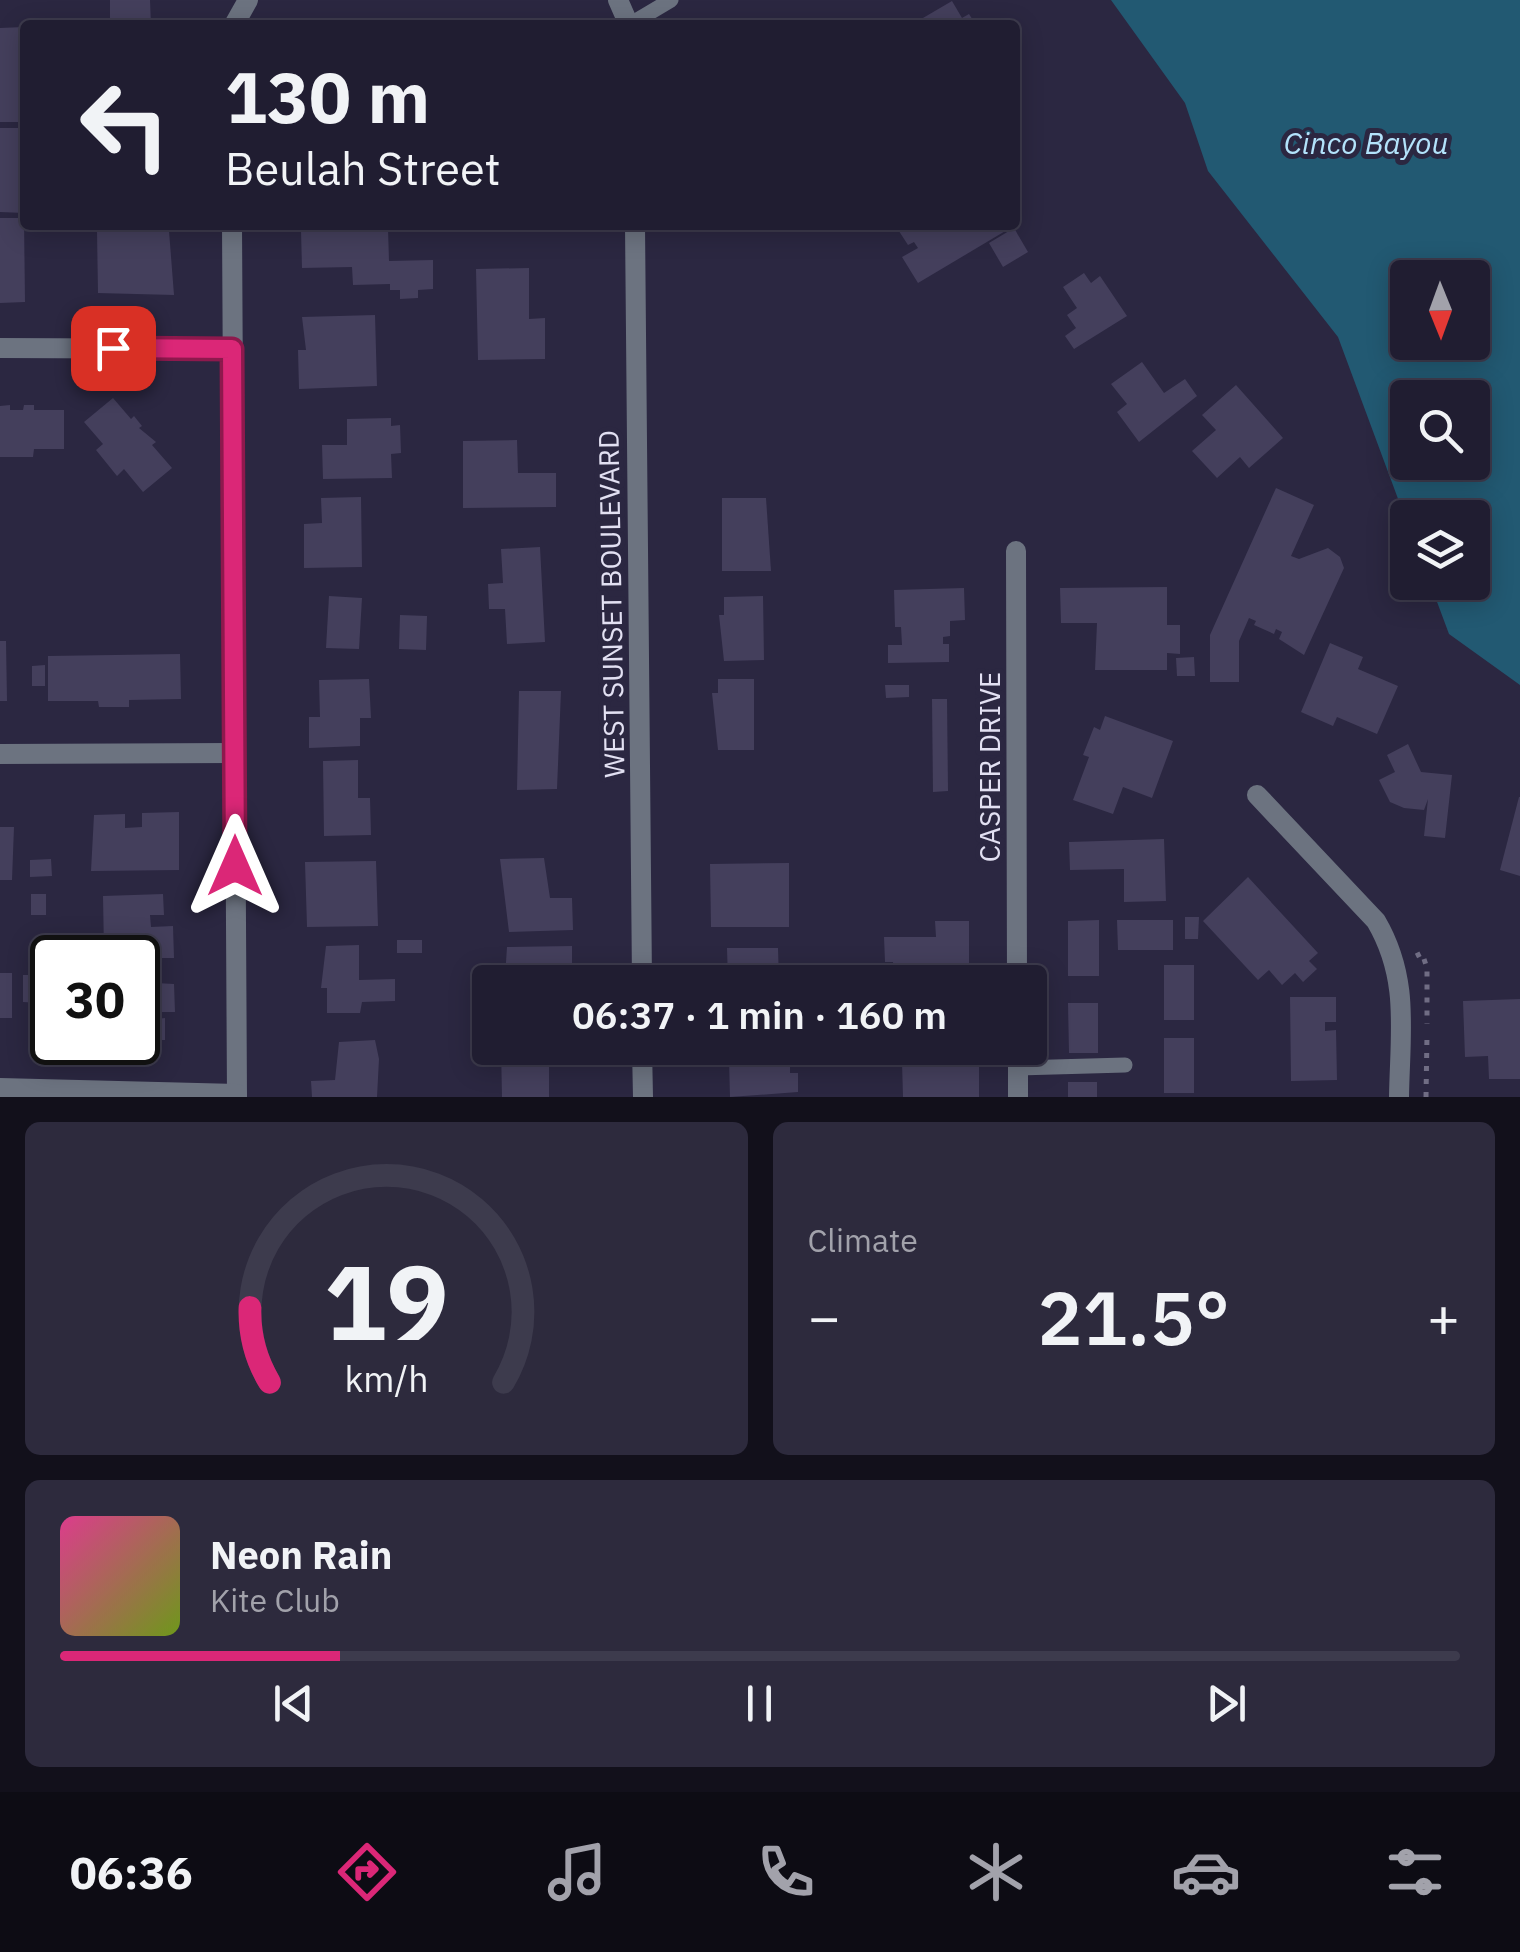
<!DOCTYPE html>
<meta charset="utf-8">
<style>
body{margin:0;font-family:"IBM Plex Sans",sans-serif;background:#2d2a3d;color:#f1f3f6;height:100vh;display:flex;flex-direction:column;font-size:38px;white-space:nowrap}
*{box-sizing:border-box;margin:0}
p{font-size:32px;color:#a2a2ab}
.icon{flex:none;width:55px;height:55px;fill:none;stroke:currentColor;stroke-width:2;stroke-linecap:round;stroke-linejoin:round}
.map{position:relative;height:1097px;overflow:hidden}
.drawer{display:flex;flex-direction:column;gap:25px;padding:25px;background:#12101b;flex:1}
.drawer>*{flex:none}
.banner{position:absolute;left:20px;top:20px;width:1000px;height:210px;border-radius:10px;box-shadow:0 5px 25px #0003,0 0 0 2px #3d3b4d;background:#201d31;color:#f1f3f6;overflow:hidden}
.needle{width:65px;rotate:179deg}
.fabs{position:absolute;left:1390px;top:260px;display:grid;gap:20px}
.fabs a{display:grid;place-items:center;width:100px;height:100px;border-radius:10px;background:#201d31;box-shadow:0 5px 25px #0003,0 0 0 2px #3d3b4d;font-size:50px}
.speed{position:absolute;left:30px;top:935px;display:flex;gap:20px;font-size:50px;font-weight:700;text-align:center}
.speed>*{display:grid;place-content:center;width:130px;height:130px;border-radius:50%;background:#201d31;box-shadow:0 5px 25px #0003,0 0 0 2px #3d3b4d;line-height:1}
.speed .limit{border:5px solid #111;border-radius:15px;background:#fff;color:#111}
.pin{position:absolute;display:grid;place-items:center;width:85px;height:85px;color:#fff;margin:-42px;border-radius:20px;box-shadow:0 5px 15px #0006}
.me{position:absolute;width:110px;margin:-55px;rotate:0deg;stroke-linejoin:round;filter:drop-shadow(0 0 8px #0008)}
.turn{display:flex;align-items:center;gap:35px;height:210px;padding:0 40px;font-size:45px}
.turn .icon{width:130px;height:130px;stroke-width:2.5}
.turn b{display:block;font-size:70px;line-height:85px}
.big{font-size:75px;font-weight:600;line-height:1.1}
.drawer .widget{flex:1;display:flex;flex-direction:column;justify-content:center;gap:15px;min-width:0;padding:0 35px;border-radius:15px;background:#2d2a3d}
.drawer .dial{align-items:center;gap:0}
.dial svg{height:260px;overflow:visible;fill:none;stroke:#3d3b4d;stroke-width:7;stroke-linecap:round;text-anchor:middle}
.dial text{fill:#f1f3f6;stroke:none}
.song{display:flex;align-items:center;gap:30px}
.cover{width:120px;height:120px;border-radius:15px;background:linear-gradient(135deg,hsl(330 70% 55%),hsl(80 70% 35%))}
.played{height:10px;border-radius:5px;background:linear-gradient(90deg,#db2777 20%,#3d3b4d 20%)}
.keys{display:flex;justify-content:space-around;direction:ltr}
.heat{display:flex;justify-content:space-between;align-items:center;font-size:55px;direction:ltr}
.drawer .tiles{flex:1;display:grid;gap:25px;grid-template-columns:1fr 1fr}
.widget:last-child{grid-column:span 2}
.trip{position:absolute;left:472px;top:965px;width:575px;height:100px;border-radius:10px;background:#201d31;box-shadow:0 5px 25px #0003,0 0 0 2px #3d3b4d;font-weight:600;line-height:100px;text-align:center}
.dock{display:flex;height:160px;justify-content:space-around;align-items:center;background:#0d0c14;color:#a2a2ab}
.dock .icon{width:70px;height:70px}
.dock .active{color:#db2777}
.dock b{font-size:45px;color:#f1f3f6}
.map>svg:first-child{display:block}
.water{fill:#225972;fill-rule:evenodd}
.building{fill:#443f5c}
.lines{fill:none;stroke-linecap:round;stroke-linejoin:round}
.path{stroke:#706d84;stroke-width:5;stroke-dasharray:5 8;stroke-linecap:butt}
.service{stroke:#6c7380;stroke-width:15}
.minor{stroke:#6c7380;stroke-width:20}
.route-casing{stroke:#8e194d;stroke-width:25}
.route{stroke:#db2777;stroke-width:18}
.labels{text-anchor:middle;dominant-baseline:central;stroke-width:10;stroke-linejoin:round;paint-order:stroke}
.street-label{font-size:28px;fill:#e2e0f2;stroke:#2b2741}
.water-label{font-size:30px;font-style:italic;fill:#b3e3fb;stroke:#2b2741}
</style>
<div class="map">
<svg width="1520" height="1097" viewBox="0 0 1520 1097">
<rect width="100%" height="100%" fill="#2b2741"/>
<!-- water -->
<path class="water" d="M 1111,0 L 1520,0 L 1520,685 L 1449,634 L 1430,583 L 1472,582 L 1472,518 L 1408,518 L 1407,523 L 1338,337 L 1208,171 L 1185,103 ZM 1408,278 L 1472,278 L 1472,342 L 1408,342 ZM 1408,398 L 1472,398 L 1472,462 L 1408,462 Z"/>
<!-- building -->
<g class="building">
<polygon points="110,0 150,0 151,25 110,25"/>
<polygon points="952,1 962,18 969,14 976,25 911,25"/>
<polygon points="24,27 24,122 0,122 0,28"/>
<polygon points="0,128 24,128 24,213 0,212"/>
<polygon points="0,218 24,218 25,302 0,303"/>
<polygon points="895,225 1005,225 1007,230 918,283 902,257 918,248 914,242 908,245"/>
<polygon points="388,228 389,261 433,260 433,289 418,290 418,298 400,299 400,290 390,290 390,284 353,285 352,267 302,268 301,231"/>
<polygon points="1014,228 1028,252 1003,267 989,243"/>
<polygon points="97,231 169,231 174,295 98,293"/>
<polygon points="529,268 529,319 545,318 545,359 478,360 476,269"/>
<polygon points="1084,273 1091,283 1100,276 1127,316 1074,349 1065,336 1076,328 1067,315 1077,308 1063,287"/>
<polygon points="375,315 377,386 299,389 298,350 306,350 302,317"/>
<polygon points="1142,362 1164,393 1185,379 1197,396 1139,442 1117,412 1127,404 1111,384"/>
<polygon points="1236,385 1283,438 1249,468 1240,457 1217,478 1192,451 1216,430 1202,415"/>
<polygon points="113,398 131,419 134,416 142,426 139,428 156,442 152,445 172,468 143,492 124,469 117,476 96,450 103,444 84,422"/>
<polygon points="10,405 10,410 23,410 24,405 34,405 34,410 64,410 64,449 34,449 33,457 0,457 0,406"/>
<polygon points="391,418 391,426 400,425 401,453 391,454 392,478 323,479 322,445 347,445 347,419"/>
<polygon points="517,440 518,473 556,473 556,507 463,508 463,441"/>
<polygon points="1276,488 1314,505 1291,556 1299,559 1328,548 1340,557 1344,568 1304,655 1279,639 1282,632 1276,629 1274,634 1254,625 1256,621 1249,618 1239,641 1239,682 1210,682 1210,635"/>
<polygon points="361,497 362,567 304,568 304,524 322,523 321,498"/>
<polygon points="722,498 766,498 771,571 722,571"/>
<polygon points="540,547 545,642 507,644 505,609 489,609 488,584 503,583 501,549"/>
<polygon points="1167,587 1167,625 1180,625 1180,654 1167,653 1167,670 1095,670 1097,623 1061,623 1060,588"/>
<polygon points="964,588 965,620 950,621 950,636 943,637 943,644 949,644 949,662 888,663 888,645 902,645 901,627 895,627 894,590"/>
<polygon points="329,596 362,598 359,649 326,648"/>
<polygon points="763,596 764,660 724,661 719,615 724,615 724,597"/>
<polygon points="400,615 427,616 426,650 399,649"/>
<polygon points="0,641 6,641 7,701 0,701"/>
<polygon points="1330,643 1363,657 1358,669 1398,686 1377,734 1337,717 1333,726 1301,712"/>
<polygon points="180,654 181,699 129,700 129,707 99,707 98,701 48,701 48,656"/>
<polygon points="1194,657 1195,676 1177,676 1176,658"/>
<polygon points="45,665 45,686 32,686 32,666"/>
<polygon points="369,679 371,718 360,718 360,746 309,748 309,717 320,717 319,680"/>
<polygon points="718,679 754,679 754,750 718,750 712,693 718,693"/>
<polygon points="885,685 909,685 909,697 886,698"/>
<polygon points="519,691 561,691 557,789 517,790"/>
<polygon points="932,699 947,699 948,791 933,792"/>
<polygon points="1105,716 1173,741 1152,798 1123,787 1113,814 1073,800 1089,757 1083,755 1094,727 1100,730"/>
<polygon points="1408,744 1421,772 1452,775 1445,838 1424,836 1428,799 1424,810 1404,808 1390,802 1379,780 1395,772 1387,755"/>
<polygon points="358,760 358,798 370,798 371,835 324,836 323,761"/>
<polygon points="1519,797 1520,797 1520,876 1500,870"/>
<polygon points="179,812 179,870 91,871 94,815 125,814 125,828 142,827 142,813"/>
<polygon points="0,827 14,827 12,880 0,880"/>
<polygon points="1164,839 1166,901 1124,902 1124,869 1070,870 1069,842"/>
<polygon points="544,858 550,898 572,898 573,930 509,932 500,859"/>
<polygon points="51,859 52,876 30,877 30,860"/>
<polygon points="376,861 378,926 307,927 305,862"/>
<polygon points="789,863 789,927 711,927 710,864"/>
<polygon points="1248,877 1318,953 1309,961 1317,969 1303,982 1295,973 1282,985 1269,970 1258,980 1203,921"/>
<rect x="31" y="894" width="15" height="21"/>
<polygon points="163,894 164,915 150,915 151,927 173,926 174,958 139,958 139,950 104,951 103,896"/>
<polygon points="1185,917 1199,917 1198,939 1185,939"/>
<polygon points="1099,920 1099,976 1068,976 1068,921"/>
<polygon points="1117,920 1173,920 1173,950 1118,950"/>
<polygon points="935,921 969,921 969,963 962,963 962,982 894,982 893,962 885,962 884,937 936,937"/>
<rect x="397" y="940" width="25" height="13"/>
<polygon points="359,945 359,980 395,979 395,1001 362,1002 360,1013 327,1013 327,988 321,988 326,946"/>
<polygon points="572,946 572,977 555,977 555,982 488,982 488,978 505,977 507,947"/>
<polygon points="727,948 778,948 779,982 728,982"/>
<rect x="1164" y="965" width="30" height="55"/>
<rect x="0" y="973" width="12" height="45"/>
<polygon points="23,975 39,975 39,1003 23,1002"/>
<polygon points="138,982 174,984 175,1012 156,1012 156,1019 165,1018 165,1040 138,1040"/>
<polygon points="1290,997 1336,997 1336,1022 1325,1022 1325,1031 1336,1030 1337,1080 1291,1081"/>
<polygon points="1520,999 1520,1079 1489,1079 1488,1056 1465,1057 1463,1001"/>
<polygon points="1068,1003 1098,1003 1098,1053 1069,1053"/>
<rect x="1164" y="1038" width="30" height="55"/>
<polygon points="375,1040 379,1059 377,1097 312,1097 311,1081 335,1080 339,1042"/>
<polygon points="501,1048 549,1048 549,1097 502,1097"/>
<polygon points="790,1058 790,1073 798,1073 798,1092 730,1097 729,1060"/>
<polygon points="979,1060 979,1097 903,1097 902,1062"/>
<rect x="1068" y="1082" width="29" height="15"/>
</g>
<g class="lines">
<!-- path -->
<g class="path">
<polyline points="1416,956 1422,953 1427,968 1427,1024"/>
<polyline points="1426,1097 1427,1035"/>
</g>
<!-- service -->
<g class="service">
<polyline points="629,25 671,0"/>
<polyline points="1018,1068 1125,1065"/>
</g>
<!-- minor -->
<g class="minor">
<polyline points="618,0 629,25"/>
<polyline points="234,25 248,0"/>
<polyline points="232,225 237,1097"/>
<polyline points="635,225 642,982"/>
<polyline points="0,348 232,349"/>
<polyline points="1016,551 1017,982"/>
<polyline points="0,754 234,753"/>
<path d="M 1257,795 L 1376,921 C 1410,979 1400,1032 1399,1097"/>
<polyline points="642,1048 643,1097"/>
<polyline points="1018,1048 1018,1097"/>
<polyline points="0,1088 237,1094"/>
</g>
</g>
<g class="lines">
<defs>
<polyline id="route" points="113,348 232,349 235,866"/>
</defs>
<!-- route casing -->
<use href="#route" class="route-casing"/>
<!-- route -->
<use href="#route" class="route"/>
</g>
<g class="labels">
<!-- street labels -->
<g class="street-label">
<text transform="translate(611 604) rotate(-91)">WEST SUNSET BOULEVARD</text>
<text transform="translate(989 767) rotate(-90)">CASPER DRIVE</text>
</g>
<!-- water labels -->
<g class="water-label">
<text x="1366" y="142">Cinco Bayou</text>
</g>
</g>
</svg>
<div class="fabs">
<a><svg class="needle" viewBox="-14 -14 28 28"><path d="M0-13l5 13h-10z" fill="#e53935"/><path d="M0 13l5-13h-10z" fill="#a2a2ab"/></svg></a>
<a><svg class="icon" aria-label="search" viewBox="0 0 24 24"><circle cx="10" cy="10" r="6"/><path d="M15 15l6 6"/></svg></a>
<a><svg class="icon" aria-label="layers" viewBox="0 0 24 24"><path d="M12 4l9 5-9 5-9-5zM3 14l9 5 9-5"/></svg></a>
</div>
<div class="speed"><div class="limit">30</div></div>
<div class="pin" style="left:113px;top:348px;background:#d93025"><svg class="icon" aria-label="arrive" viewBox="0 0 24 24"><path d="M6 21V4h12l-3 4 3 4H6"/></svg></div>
<svg class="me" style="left:235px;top:866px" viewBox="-20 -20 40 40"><path d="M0-17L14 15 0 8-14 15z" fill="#db2777" stroke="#fff" stroke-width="4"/></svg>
<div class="trip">06:37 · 1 min · 160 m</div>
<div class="banner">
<div class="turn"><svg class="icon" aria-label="left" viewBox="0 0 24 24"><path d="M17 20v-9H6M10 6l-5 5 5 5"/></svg><div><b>130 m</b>Beulah Street</div></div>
</div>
</div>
<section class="drawer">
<div class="tiles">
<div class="widget dial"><svg viewBox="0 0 100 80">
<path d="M14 69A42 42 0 1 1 86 69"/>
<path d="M14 69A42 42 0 0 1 8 46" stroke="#db2777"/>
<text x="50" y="56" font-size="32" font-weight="700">19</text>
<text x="50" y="72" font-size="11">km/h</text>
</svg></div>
<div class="widget"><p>Climate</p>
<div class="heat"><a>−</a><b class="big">21.5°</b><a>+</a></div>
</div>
<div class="widget">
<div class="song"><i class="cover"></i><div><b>Neon Rain</b><p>Kite Club</p></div></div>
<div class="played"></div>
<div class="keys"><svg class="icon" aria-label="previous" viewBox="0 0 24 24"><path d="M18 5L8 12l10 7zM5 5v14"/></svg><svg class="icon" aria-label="pause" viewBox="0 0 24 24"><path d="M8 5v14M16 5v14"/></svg><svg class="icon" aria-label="next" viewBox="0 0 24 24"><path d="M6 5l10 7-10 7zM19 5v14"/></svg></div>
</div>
</div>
</section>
<nav class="dock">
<b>06:36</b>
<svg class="icon active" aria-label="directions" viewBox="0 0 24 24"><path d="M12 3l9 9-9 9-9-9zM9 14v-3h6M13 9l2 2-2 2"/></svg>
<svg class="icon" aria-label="music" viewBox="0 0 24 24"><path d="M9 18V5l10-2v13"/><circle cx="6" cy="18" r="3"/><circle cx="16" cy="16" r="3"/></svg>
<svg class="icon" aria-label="phone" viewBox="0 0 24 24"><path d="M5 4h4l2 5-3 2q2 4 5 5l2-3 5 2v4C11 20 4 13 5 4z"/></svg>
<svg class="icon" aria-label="climate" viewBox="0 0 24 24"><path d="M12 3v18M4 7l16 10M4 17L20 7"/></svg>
<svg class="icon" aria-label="car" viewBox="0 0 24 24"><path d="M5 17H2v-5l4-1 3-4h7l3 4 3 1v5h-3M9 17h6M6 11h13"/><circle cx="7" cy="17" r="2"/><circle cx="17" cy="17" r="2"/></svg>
<svg class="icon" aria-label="filters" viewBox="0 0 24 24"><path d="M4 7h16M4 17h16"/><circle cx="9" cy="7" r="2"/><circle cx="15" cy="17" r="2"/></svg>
</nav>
